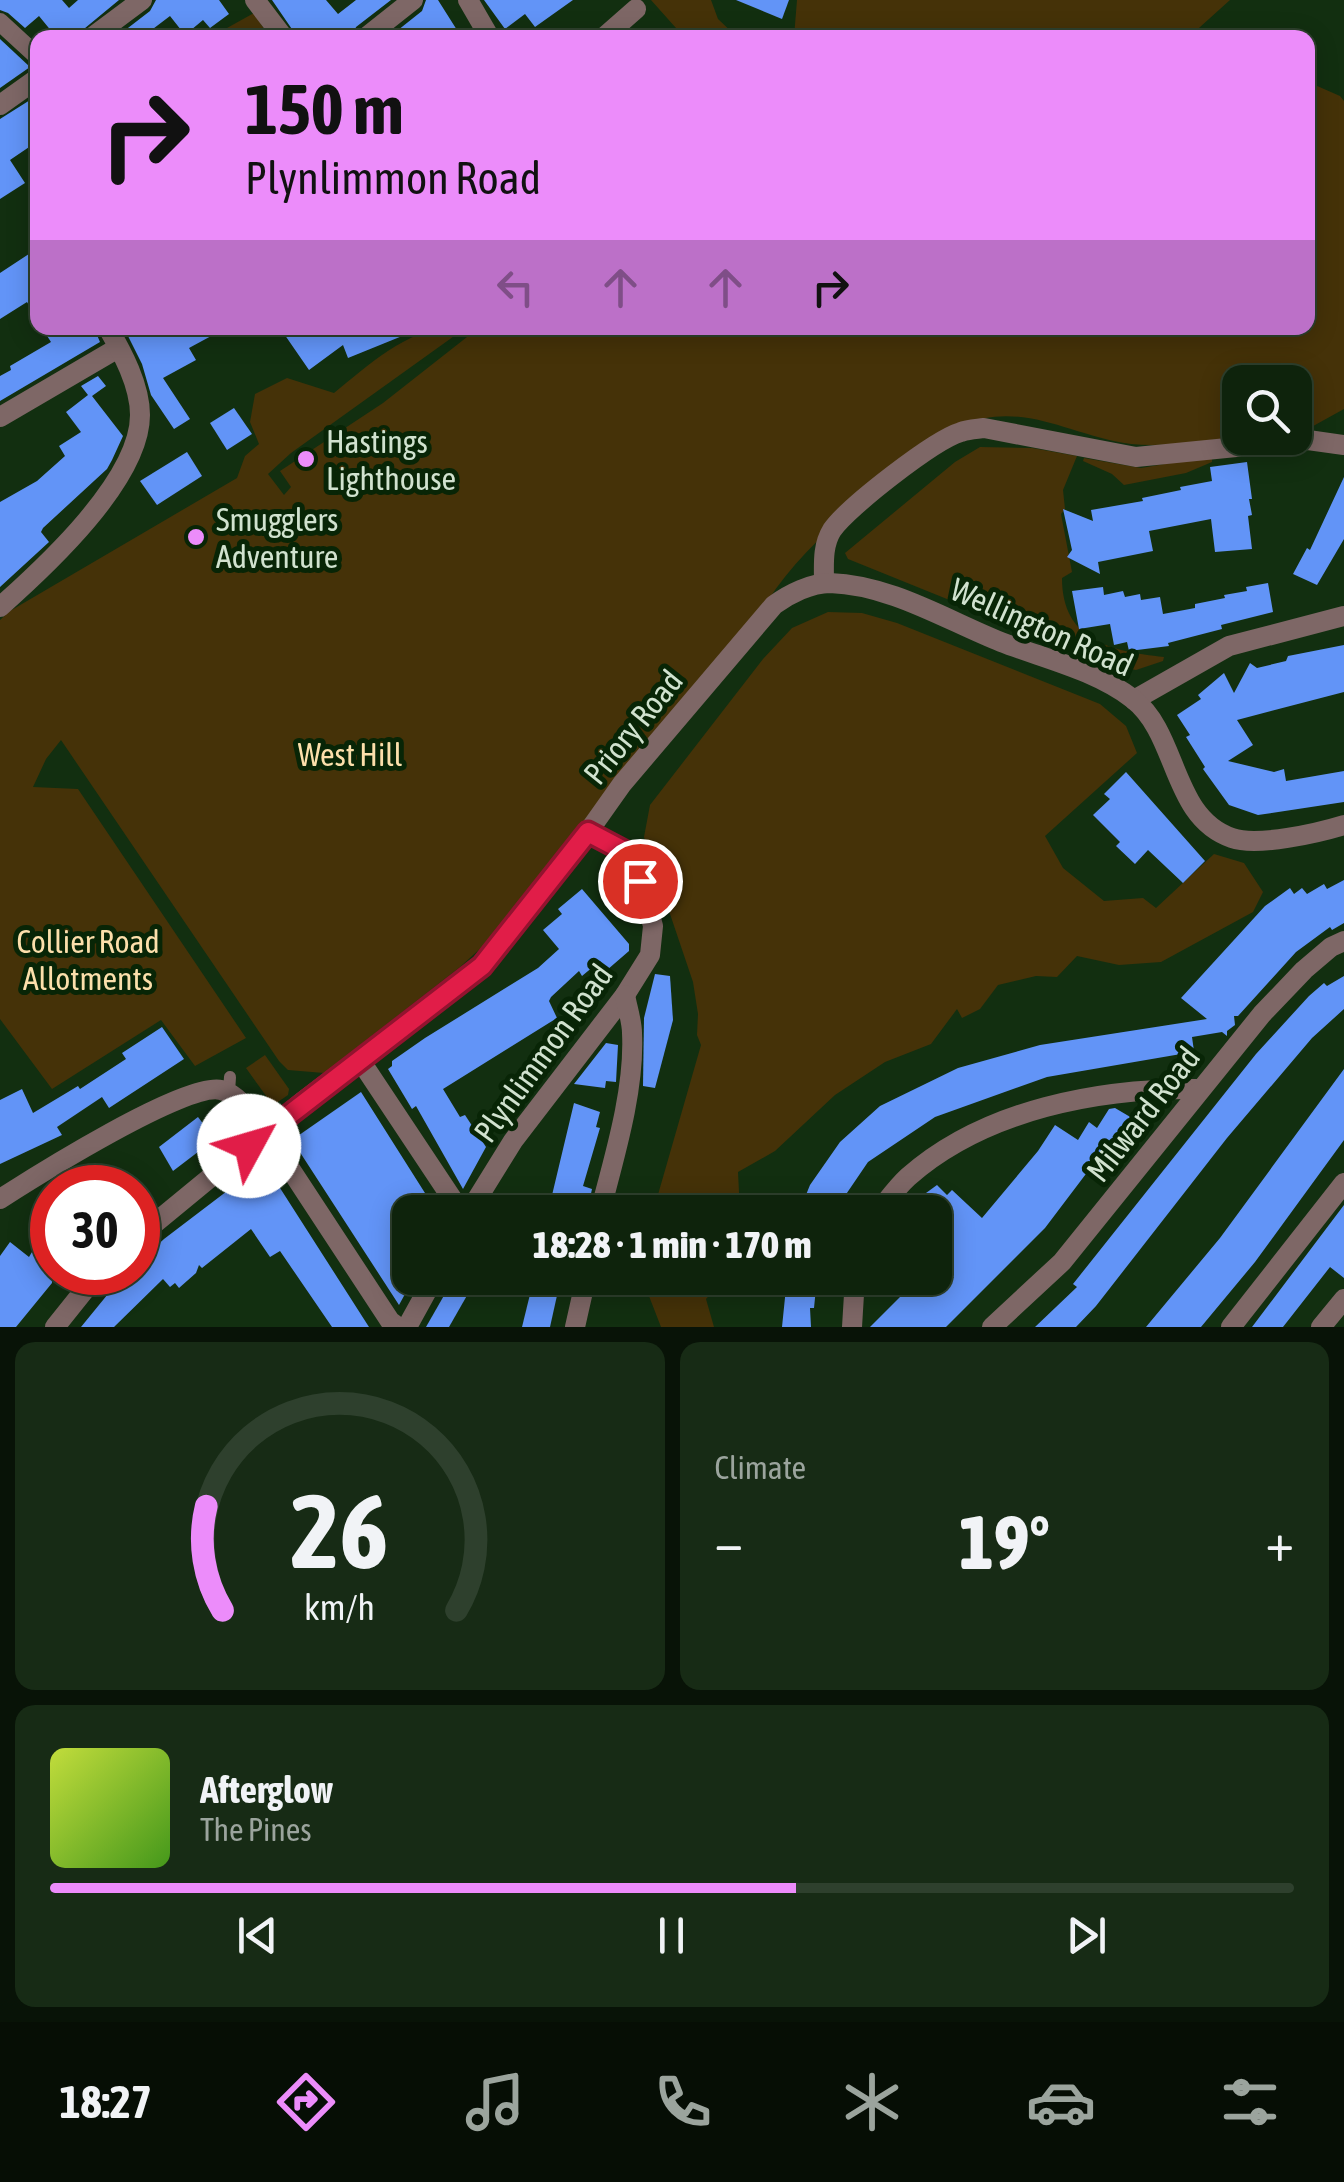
<!DOCTYPE html>
<meta charset="utf-8">
<style>
body{margin:0;font-family:"Asap Condensed",sans-serif;background:#172b15;color:#f1f3f6;height:100vh;display:flex;flex-direction:column;font-size:38px;white-space:nowrap}
*{box-sizing:border-box;margin:0}
p{font-size:32px;color:#9ba49d}
.icon{flex:none;width:55px;height:55px;fill:none;stroke:currentColor;stroke-width:2;stroke-linecap:round;stroke-linejoin:round}
.map{position:relative;height:1327px;overflow:hidden}
.details{display:flex;flex-direction:column;gap:15px;padding:15px;background:#081307;flex:1}
.details>*{flex:none}
.guide{position:absolute;left:30px;top:30px;width:1285px;height:305px;border-radius:20px;box-shadow:0 5px 25px #0003,0 0 0 2px #2e402d;background:#ec8cfa;color:#111;overflow:hidden}
.controls{position:absolute;left:1222px;top:365px;display:grid;gap:20px}
.controls a{display:grid;place-items:center;width:90px;height:90px;border-radius:20px;background:#0e230c;box-shadow:0 5px 25px #0003,0 0 0 2px #2e402d;font-size:50px}
.speed{position:absolute;left:30px;top:1165px;display:flex;gap:20px;font-size:50px;font-weight:700;text-align:center}
.speed>*{display:grid;place-content:center;width:130px;height:130px;border-radius:50%;background:#0e230c;box-shadow:0 5px 25px #0003,0 0 0 2px #2e402d;line-height:1}
.speed .limit{border:15px solid #d22;background:#fff;color:#111}
.pin{position:absolute;display:grid;place-items:center;width:85px;height:85px;color:#fff;margin:-42px;border:5px solid #fff;border-radius:50%;box-shadow:0 2px 10px #0007}
.me{position:absolute;width:110px;margin:-55px;rotate:51deg;stroke-linejoin:round;filter:drop-shadow(0 0 8px #0008)}
.turn{display:flex;align-items:center;gap:35px;height:210px;padding:0 50px;font-size:45px}
.turn .icon{width:130px;height:130px;stroke-width:2.5}
.turn b{display:block;font-size:70px;line-height:85px}
.lanes{display:flex;align-items:center;height:95px;padding:0 50px;background:#0003;justify-content:center;gap:50px;direction:ltr}
.lanes .off{opacity:.35}
.big{font-size:75px;font-weight:800;line-height:1.1}
.details .widget{flex:1;display:flex;flex-direction:column;justify-content:center;gap:15px;min-width:0;padding:0 35px;border-radius:20px;background:#172b15}
.details .dial{align-items:center;gap:0}
.dial svg{height:260px;overflow:visible;fill:none;stroke:#2e402d;stroke-width:7;stroke-linecap:round;text-anchor:middle}
.dial text{fill:#f1f3f6;stroke:none}
.song{display:flex;align-items:center;gap:30px}
.cover{width:120px;height:120px;border-radius:15px;background:linear-gradient(135deg,hsl(70 70% 55%),hsl(100 70% 35%))}
.played{height:10px;border-radius:5px;background:linear-gradient(90deg,#ec8cfa 60%,#2e402d 60%)}
.keys{display:flex;justify-content:space-around;direction:ltr}
.heat{display:flex;justify-content:space-between;align-items:center;font-size:55px;direction:ltr}
.details .tiles{flex:1;display:grid;gap:15px;grid-template-columns:1fr 1fr}
.widget:last-child{grid-column:span 2}
.trip{position:absolute;left:392px;top:1195px;width:560px;height:100px;border-radius:20px;background:#0e230c;box-shadow:0 5px 25px #0003,0 0 0 2px #2e402d;font-weight:800;line-height:100px;text-align:center}
.menu{display:flex;height:160px;justify-content:space-around;align-items:center;background:#060e05;color:#9ba49d}
.menu .icon{width:70px;height:70px}
.menu .current{color:#ec8cfa}
.menu b{font-size:45px;color:#f1f3f6}
.map>svg:first-child{display:block}
.green{fill:#453208}
.building{fill:#6294f7}
.lines{fill:none;stroke-linecap:round;stroke-linejoin:round}
.service{stroke:#7e6766;stroke-width:12}
.pedestrian{stroke:#7e6766;stroke-width:18}
.minor{stroke:#7e6766;stroke-width:20}
.route-casing{stroke:#92132f;stroke-width:25}
.route{stroke:#e11d48;stroke-width:18}
.poi-dot{fill:#ec8cfa;stroke:#082506;stroke-width:4}
.labels{text-anchor:middle;dominant-baseline:central;stroke-width:10;stroke-linejoin:round;paint-order:stroke}
.poi-label{font-size:32px;fill:#d1e2cf;stroke:#082506;text-anchor:start}
.street-label{font-size:32px;fill:#d1e2cf;stroke:#082506}
.park-label{font-size:32px;fill:#fcdfab;stroke:#082506}
</style>
<div class="map">
<svg width="1344" height="1327" viewBox="0 0 1344 1327">
<rect width="100%" height="100%" fill="#122f10"/>
<!-- green -->
<g class="green">
<polygon points="651,0 711,0 718,19 737,37 684,37"/>
<polygon points="797,0 1230,0 1189,37 1162,37 1157,33 1132,31 1100,38 794,37"/>
<polygon points="254,13 269,37 209,38"/>
<path d="M 1308,82 L 1340,96 L 1344,101 L 1344,409 L 1306,430 L 1295,431 L 1295,382 L 1240,382 L 1240,437 C 1205,440 1166,448 1131,444 C 1066,435 1024,399 958,426 C 891,480 813,530 767,602 L 495,935 L 460,967 L 324,1073 L 288,1070 L 279,1061 L 61,740 L 46,759 L 33,787 L 78,789 L 246,1038 L 195,1066 L 161,1020 L 52,1089 L 0,1019 L 0,620 L 10,611 L 237,478 L 245,456 L 259,444 L 250,422 L 255,394 L 287,378 L 334,393 C 369,365 416,320 464,329 L 291,453 L 268,474 L 284,495 L 291,487 L 280,471 L 383,403 L 467,337 L 495,329 L 509,332 L 508,328 L 1308,328 Z"/>
<path d="M 980,447 L 1032,448 L 1077,456 L 1063,490 L 1065,509 L 1061,514 L 1072,572 L 1062,578 C 1062,641 1111,651 1164,657 L 1163,661 L 1136,670 L 1110,665 L 848,559 L 845,553 L 955,462 Z"/>
<polygon points="1212,456 1212,462 1186,473 1124,485 1112,474 1083,461 1084,458 1141,468"/>
<polygon points="828,612 862,613 897,623 1100,704 1126,726 1137,753 1045,836 1063,868 1104,901 1143,898 1156,908 1214,854 1244,863 1263,892 1253,912 1161,962 1119,965 1077,956 1057,977 1036,976 998,985 980,1009 962,1018 957,1009 931,1044 885,1062 835,1095 775,1151 738,1172 740,1212 653,1212 701,1045 697,1035 698,1014 693,982 644,837 650,805 763,659 792,628"/>
<polygon points="265,1055 289,1089 288,1095 275,1104 269,1100 246,1068"/>
<polygon points="642,1278 725,1278 706,1299 714,1327 661,1327"/>
</g>
<!-- building -->
<g class="building">
<polygon points="0,0 62,0 69,8 78,0 119,0 73,38 57,38 39,16 25,28 8,13 0,10"/>
<polygon points="156,0 219,0 229,14 210,28 203,20 185,35 170,16 141,38 115,38 150,11"/>
<polygon points="272,0 326,0 338,14 356,0 391,0 356,27 352,38 298,38"/>
<polygon points="426,0 438,0 462,38 388,38 422,11"/>
<polygon points="484,0 573,0 535,27 525,14 505,29"/>
<polygon points="736,0 789,0 782,19"/>
<polygon points="0,39 30,67 0,88"/>
<polygon points="38,95 38,141 10,160 25,183 0,199 0,119"/>
<polygon points="38,248 38,320 27,302 0,319 0,273"/>
<polygon points="42,328 94,328 100,342 0,401 0,376 11,370 10,366 51,342"/>
<polygon points="124,328 226,328 189,348 196,360 163,378 190,419 174,429 151,395 142,364"/>
<polygon points="280,328 325,328 329,335 348,328 417,330 348,358 343,345 309,370"/>
<polygon points="98,376 106,386 92,396 123,436 112,460 107,469 43,528 41,532 49,542 0,587 0,502 37,481 65,456 59,446 81,432 66,412 88,395 81,386"/>
<polygon points="234,408 252,434 227,450 210,423"/>
<polygon points="187,452 202,476 157,505 140,481"/>
<polygon points="1247,462 1252,499 1249,499 1252,515 1248,516 1252,549 1215,552 1211,519 1149,531 1153,551 1098,562 1100,574 1067,557 1072,550 1063,509 1093,521 1091,510 1143,501 1142,498 1181,490 1180,487 1212,481 1210,467"/>
<polygon points="1344,477 1344,539 1317,585 1293,574 1307,548 1310,550"/>
<polygon points="1268,583 1273,612 1221,625 1222,629 1168,643 1169,646 1129,651 1127,642 1114,645 1110,624 1079,629 1072,591 1103,587 1104,595 1123,591 1125,597 1140,594 1141,600 1160,597 1163,614 1195,608 1195,604 1225,598 1224,595 1247,591 1246,587"/>
<polygon points="1344,645 1344,692 1237,720 1253,745 1228,761 1274,772 1284,769 1286,781 1344,771 1344,802 1258,815 1229,805 1203,769 1205,767 1186,737 1190,735 1177,715 1201,699 1198,695 1224,673 1234,693 1250,663 1257,668 1286,661 1288,656"/>
<polygon points="1126,772 1205,861 1183,883 1148,850 1135,864 1116,846 1120,842 1093,815 1110,799 1104,794"/>
<polygon points="1344,880 1344,923 1332,930 1330,927 1296,952 1238,1016 1234,1016 1235,1025 1227,1031 1227,1036 1222,1032 1192,1037 1194,1051 1181,1054 1047,1077 935,1117 868,1162 834,1212 799,1212 810,1185 840,1142 880,1106 958,1068 1040,1045 1207,1019 1181,998 1265,906 1290,888 1294,894 1302,888 1307,894 1324,884 1327,889"/>
<polygon points="582,889 629,944 629,951 607,970 600,961 582,976 579,971 551,997 549,1001 557,1018 443,1089 460,1117 465,1115 486,1147 463,1189 416,1106 412,1109 388,1069 392,1066 392,1061 425,1038 538,968 559,949 543,930 562,914 558,909"/>
<polygon points="655,974 670,976 673,1020 655,1088 643,1086 644,1018"/>
<polygon points="1344,976 1344,1009 1312,1038 1227,1138 1096,1306 1076,1327 1035,1327 1077,1287 1073,1284 1256,1054 1309,996 1324,983 1327,986"/>
<polygon points="162,1027 184,1059 109,1108 102,1097 57,1127 62,1135 0,1164 0,1100 22,1089 33,1113 78,1086 80,1089 126,1059 122,1053"/>
<polygon points="606,1043 618,1045 616,1082 606,1081 605,1088 574,1084"/>
<polygon points="1344,1069 1344,1140 1255,1262 1201,1327 1146,1327 1220,1238"/>
<polygon points="361,1092 437,1212 410,1212 410,1285 399,1305 292,1140"/>
<polygon points="574,1103 600,1112 596,1127 600,1128 583,1186 592,1189 587,1212 548,1212"/>
<polygon points="1115,1108 1132,1118 1105,1157 1101,1154 1045,1228 946,1327 870,1327 919,1278 954,1278 935,1259 935,1212 908,1212 926,1193 937,1185 947,1195 952,1190 982,1218 1038,1151 1055,1125 1078,1140 1089,1122 1097,1128 1109,1109"/>
<polygon points="198,1117 215,1139 173,1171 159,1147"/>
<polygon points="264,1163 369,1327 332,1327 280,1251 270,1257 251,1229 202,1268 199,1265 196,1273 179,1288 175,1283 170,1287 163,1279 114,1327 81,1327 121,1278 127,1272 138,1272 138,1263 164,1239"/>
<polygon points="1344,1205 1344,1278 1330,1267 1283,1327 1252,1327"/>
<polygon points="10,1242 29,1257 32,1252 52,1267 52,1283 16,1327 0,1327 0,1256"/>
<polygon points="454,1278 477,1278 449,1327 426,1327"/>
<polygon points="534,1278 560,1282 550,1327 522,1327"/>
<polygon points="787,1278 817,1278 814,1308 810,1308 811,1327 782,1327"/>
</g>
<g class="lines">
<!-- service -->
<polyline class="service" points="229,1092 230,1077"/>
<!-- pedestrian -->
<polyline class="pedestrian" points="0,22 38,57"/>
<!-- minor -->
<g class="minor">
<polyline points="255,0 284,38"/>
<polyline points="468,0 490,38"/>
<polyline points="91,38 142,0"/>
<polyline points="365,38 413,0"/>
<polyline points="603,38 636,9"/>
<polyline points="0,105 38,78"/>
<polyline points="0,417 118,348"/>
<path d="M 824,583 C 824,565 822,546 832,530 C 848,507 934,440 961,432 C 968,429 977,429 984,428 L 1136,457 L 1308,440 L 1344,445"/>
<path d="M 0,607 C 45,567 140,480 140,415 C 140,385 122,352 108,328"/>
<polyline points="1134,700 1229,646 1344,616"/>
<polyline points="360,1060 461,1212"/>
<path d="M 0,1199 C 36,1176 187,1081 221,1090 C 240,1095 254,1118 266,1132 L 390,1321 L 398,1327"/>
<polyline points="469,1212 513,1141 625,995 650,955 653,926 641,881 625,852 588,832"/>
<path d="M 600,1212 C 614,1158 635,1090 632,1033 C 632,1021 627,1007 625,995"/>
<path d="M 878,1212 C 887,1201 897,1187 908,1177 C 985,1109 1100,1088 1199,1089"/>
<path d="M 138,1237 L 302,1102 L 482,966 L 588,832 L 622,784 L 774,605 C 789,594 811,583 830,583 C 891,585 946,620 1001,642 C 1045,659 1095,670 1133,699 C 1179,735 1171,817 1232,838 C 1257,847 1318,833 1344,825"/>
<polyline points="55,1327 99,1272"/>
<polyline points="407,1327 434,1278"/>
<polyline points="575,1327 586,1278"/>
<polyline points="852,1327 855,1278"/>
<polyline points="992,1327 1062,1262 1262,1014 1304,970 1331,947 1344,941"/>
<polyline points="1231,1327 1344,1183"/>
<polyline points="1321,1327 1344,1299"/>
</g>
</g>
<g class="lines">
<defs>
<polyline id="route" points="249,1146 482,966 588,832 626,852 640,881"/>
</defs>
<!-- route casing -->
<use href="#route" class="route-casing"/>
<!-- route -->
<use href="#route" class="route"/>
</g>
<!-- markers -->
<g class="poi-dot">
<circle cx="306" cy="459" r="10"/>
<circle cx="196" cy="537" r="10"/>
</g>
<g class="labels">
<!-- poi labels -->
<g class="poi-label">
<text x="326" y="441">Hastings<tspan x="326" dy="37">Lighthouse</tspan></text>
<text x="216" y="519">Smugglers<tspan x="216" dy="37">Adventure</tspan></text>
</g>
<!-- street labels -->
<g class="street-label">
<text transform="translate(1042 627) rotate(24)">Wellington Road</text>
<text transform="translate(633 727) rotate(-51)">Priory Road</text>
<text transform="translate(543 1053) rotate(-54)">Plynlimmon Road</text>
<text transform="translate(1143 1114) rotate(-52)">Milward Road</text>
</g>
<!-- park labels -->
<g class="park-label">
<text x="350" y="754">West Hill</text>
<text x="88" y="941">Collier Road<tspan x="88" dy="37">Allotments</tspan></text>
</g>
</g>
</svg>
<div class="controls">
<a><svg class="icon" aria-label="search" viewBox="0 0 24 24"><circle cx="10" cy="10" r="6"/><path d="M15 15l6 6"/></svg></a>
</div>
<div class="speed"><div class="limit">30</div></div>
<div class="pin" style="left:640px;top:881px;background:#d93025"><svg class="icon" aria-label="arrive" viewBox="0 0 24 24"><path d="M6 21V4h12l-3 4 3 4H6"/></svg></div>
<svg class="me" style="left:249px;top:1146px" viewBox="-20 -20 40 40"><circle r="19" fill="#fff"/><path d="M0-13L10 11 0 6-10 11z" fill="#e11d48"/></svg>
<div class="trip">18:28 · 1 min · 170 m</div>
<div class="guide">
<div class="turn"><svg class="icon" aria-label="right" viewBox="0 0 24 24"><path d="M7 20v-9h11M14 6l5 5-5 5"/></svg><div><b>150 m</b>Plynlimmon Road</div></div>
<div class="lanes"><svg class="icon off" aria-label="left" viewBox="0 0 24 24"><path d="M17 20v-9H6M10 6l-5 5 5 5"/></svg><svg class="icon off" aria-label="ahead" viewBox="0 0 24 24"><path d="M12 20V5M6 11l6-6 6 6"/></svg><svg class="icon off" aria-label="ahead" viewBox="0 0 24 24"><path d="M12 20V5M6 11l6-6 6 6"/></svg><svg class="icon" aria-label="right" viewBox="0 0 24 24"><path d="M7 20v-9h11M14 6l5 5-5 5"/></svg></div>
</div>
</div>
<section class="details">
<div class="tiles">
<div class="widget dial"><svg viewBox="0 0 100 80">
<path d="M14 69A42 42 0 1 1 86 69"/>
<path d="M14 69A42 42 0 0 1 9 37" stroke="#ec8cfa"/>
<text x="50" y="56" font-size="32" font-weight="700">26</text>
<text x="50" y="72" font-size="11">km/h</text>
</svg></div>
<div class="widget"><p>Climate</p>
<div class="heat"><a>−</a><b class="big">19°</b><a>+</a></div>
</div>
<div class="widget">
<div class="song"><i class="cover"></i><div><b>Afterglow</b><p>The Pines</p></div></div>
<div class="played"></div>
<div class="keys"><svg class="icon" aria-label="previous" viewBox="0 0 24 24"><path d="M18 5L8 12l10 7zM5 5v14"/></svg><svg class="icon" aria-label="pause" viewBox="0 0 24 24"><path d="M8 5v14M16 5v14"/></svg><svg class="icon" aria-label="next" viewBox="0 0 24 24"><path d="M6 5l10 7-10 7zM19 5v14"/></svg></div>
</div>
</div>
</section>
<nav class="menu">
<b>18:27</b>
<svg class="icon current" aria-label="directions" viewBox="0 0 24 24"><path d="M12 3l9 9-9 9-9-9zM9 14v-3h6M13 9l2 2-2 2"/></svg>
<svg class="icon" aria-label="music" viewBox="0 0 24 24"><path d="M9 18V5l10-2v13"/><circle cx="6" cy="18" r="3"/><circle cx="16" cy="16" r="3"/></svg>
<svg class="icon" aria-label="phone" viewBox="0 0 24 24"><path d="M5 4h4l2 5-3 2q2 4 5 5l2-3 5 2v4C11 20 4 13 5 4z"/></svg>
<svg class="icon" aria-label="climate" viewBox="0 0 24 24"><path d="M12 3v18M4 7l16 10M4 17L20 7"/></svg>
<svg class="icon" aria-label="car" viewBox="0 0 24 24"><path d="M5 17H2v-5l4-1 3-4h7l3 4 3 1v5h-3M9 17h6M6 11h13"/><circle cx="7" cy="17" r="2"/><circle cx="17" cy="17" r="2"/></svg>
<svg class="icon" aria-label="filters" viewBox="0 0 24 24"><path d="M4 7h16M4 17h16"/><circle cx="9" cy="7" r="2"/><circle cx="15" cy="17" r="2"/></svg>
</nav>
